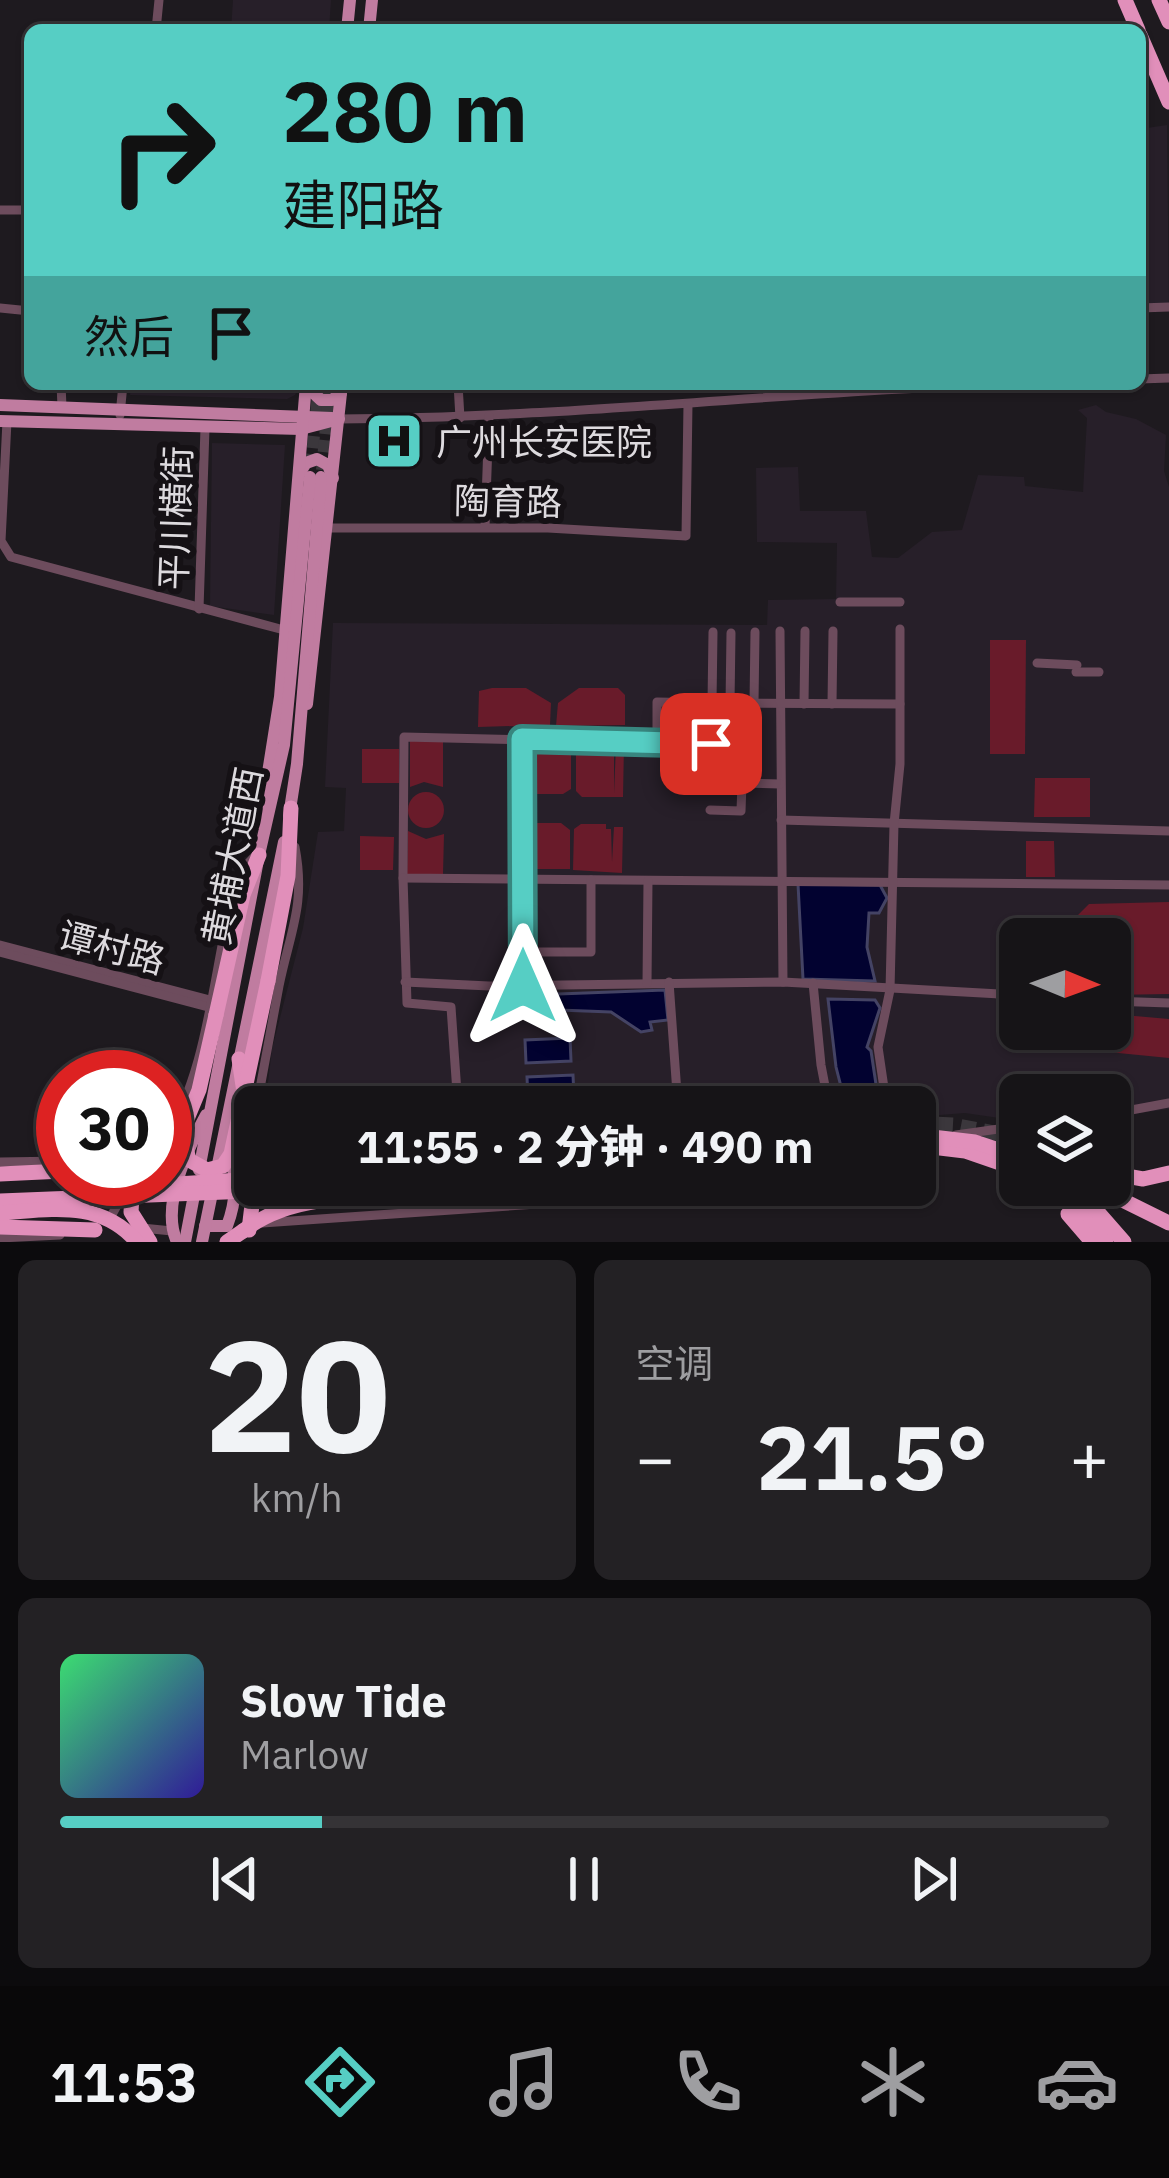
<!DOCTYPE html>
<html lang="zh">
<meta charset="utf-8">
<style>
body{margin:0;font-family:"IBM Plex Sans","Noto Sans SC",sans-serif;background:#232124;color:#f1f3f6;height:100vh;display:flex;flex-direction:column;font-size:45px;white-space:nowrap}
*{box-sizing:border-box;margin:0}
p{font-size:39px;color:#9e9ea1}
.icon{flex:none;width:66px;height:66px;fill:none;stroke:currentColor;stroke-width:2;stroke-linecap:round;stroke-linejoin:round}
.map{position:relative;height:1242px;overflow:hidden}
.side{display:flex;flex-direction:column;gap:18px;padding:18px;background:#0c0b0d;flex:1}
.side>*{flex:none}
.banner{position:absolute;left:24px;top:24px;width:1122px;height:366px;border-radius:18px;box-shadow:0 3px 9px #0004,0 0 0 3px #353336;background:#56cec4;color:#111;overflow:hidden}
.needle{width:78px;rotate:91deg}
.tools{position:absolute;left:999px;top:918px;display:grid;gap:24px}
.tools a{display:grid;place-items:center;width:132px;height:132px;border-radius:18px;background:#161417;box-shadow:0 3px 9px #0004,0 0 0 3px #353336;font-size:60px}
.speed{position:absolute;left:36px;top:1050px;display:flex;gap:24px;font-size:60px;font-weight:700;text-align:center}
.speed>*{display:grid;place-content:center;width:156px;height:156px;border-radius:50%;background:#161417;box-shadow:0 3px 9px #0004,0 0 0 3px #353336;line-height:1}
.speed .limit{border:18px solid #d22;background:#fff;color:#111}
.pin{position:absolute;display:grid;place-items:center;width:102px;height:102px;color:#fff;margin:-51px;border-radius:24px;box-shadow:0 6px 18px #0006}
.me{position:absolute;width:132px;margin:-66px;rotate:0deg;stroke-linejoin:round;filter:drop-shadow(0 0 9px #0008)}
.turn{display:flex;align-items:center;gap:42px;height:252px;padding:0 60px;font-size:54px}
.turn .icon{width:156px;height:156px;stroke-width:2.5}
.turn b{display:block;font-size:84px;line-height:102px}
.then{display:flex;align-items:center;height:114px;padding:0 60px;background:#0003;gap:24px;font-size:45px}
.big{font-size:90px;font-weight:800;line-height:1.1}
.side .tile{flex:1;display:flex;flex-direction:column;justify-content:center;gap:18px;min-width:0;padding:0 42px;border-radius:18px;background:#232124}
.side .dial{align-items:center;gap:0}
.dial b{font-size:156px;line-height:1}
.song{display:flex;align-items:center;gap:36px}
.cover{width:144px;height:144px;border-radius:18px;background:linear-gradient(135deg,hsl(140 70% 55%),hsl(250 70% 35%))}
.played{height:12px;border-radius:6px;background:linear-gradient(90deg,#56cec4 25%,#353336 25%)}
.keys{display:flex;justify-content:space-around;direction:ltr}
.heat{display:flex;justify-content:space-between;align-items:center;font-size:66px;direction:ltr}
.side .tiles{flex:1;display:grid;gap:18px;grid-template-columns:1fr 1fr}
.tile:last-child{grid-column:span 2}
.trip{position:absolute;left:234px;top:1086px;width:702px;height:120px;border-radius:18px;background:#161417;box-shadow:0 3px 9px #0004,0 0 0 3px #353336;font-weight:800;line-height:120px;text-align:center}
.tabs{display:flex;height:192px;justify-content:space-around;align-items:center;background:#090809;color:#9e9ea1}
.tabs .icon{width:84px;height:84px}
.tabs .on{color:#56cec4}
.tabs b{font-size:54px;color:#f1f3f6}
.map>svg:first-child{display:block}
.built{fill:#271f29;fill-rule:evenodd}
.green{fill:#691b2a}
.water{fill:#020230;stroke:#444364;stroke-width:3}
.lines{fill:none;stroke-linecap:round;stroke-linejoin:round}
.major-tunnel{stroke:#3b373c;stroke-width:12;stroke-dasharray:12 6;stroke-linecap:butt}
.highway-tunnel{stroke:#3b373c;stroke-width:15;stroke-dasharray:15 8;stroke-linecap:butt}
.minor{stroke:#6d4c5d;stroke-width:9}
.major{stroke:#c07ca0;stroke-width:12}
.highway{stroke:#e18fba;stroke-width:15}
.highway-bridge{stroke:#e18fba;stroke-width:15}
.route-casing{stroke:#38867f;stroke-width:30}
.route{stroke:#56cec4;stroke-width:21}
.labels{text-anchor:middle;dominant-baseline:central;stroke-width:12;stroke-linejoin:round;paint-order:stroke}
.poi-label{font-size:36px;fill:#dddade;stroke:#151115;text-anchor:start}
.street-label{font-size:36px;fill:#dddade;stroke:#151115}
</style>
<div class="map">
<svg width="1169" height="1242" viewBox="0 0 1169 1242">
<rect width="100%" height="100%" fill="#1e1a1f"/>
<!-- built -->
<g class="built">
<polygon points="233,0 331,0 329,30 231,30"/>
<polygon points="1167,125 1169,310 1140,312 1140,129"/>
<polygon points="131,384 301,384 295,395 287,399 130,395"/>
<path d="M 1096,405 L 1106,412 L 1136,419 L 1166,435 L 1164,471 L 1169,487 L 1169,1109 L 1110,1117 L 1110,1095 L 1020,1095 L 1020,1121 L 965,1113 L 915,1117 L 915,1107 L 265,1107 L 272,1049 L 303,928 L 318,832 L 344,831 L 346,788 L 325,787 L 333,623 L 767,625 L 768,600 L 836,599 L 837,543 L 757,542 L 756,468 L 798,467 L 800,511 L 866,511 L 872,557 L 898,558 L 932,532 L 962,530 L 978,475 L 1024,477 L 1025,486 L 1083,492 L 1087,418 L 1078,410 ZM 1020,939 L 1110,939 L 1110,1029 L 1020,1029 Z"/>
<polygon points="212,443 285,445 274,615 210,606"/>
</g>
<!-- green -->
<g class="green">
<polygon points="990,640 1026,640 1025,754 990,754"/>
<polygon points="492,688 526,688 551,703 550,725 478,727 479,691"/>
<polygon points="579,688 618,688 625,695 625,725 556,726 558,703"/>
<polygon points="410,739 443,740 443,787 424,782 410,787"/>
<polygon points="522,739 571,740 571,789 563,794 523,794"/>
<polygon points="576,741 614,742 614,794 616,745 624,745 623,797 582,797 576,791"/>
<rect x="362" y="749" width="37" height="34"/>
<polygon points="1035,778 1090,778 1090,817 1034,817"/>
<circle cx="426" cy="810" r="18"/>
<polygon points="523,823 561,823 570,830 570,869 523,869"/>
<polygon points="581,824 606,824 606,829 611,829 612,862 614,827 623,827 622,873 573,870 574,829"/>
<polygon points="408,831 426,839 444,834 443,874 407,875"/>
<polygon points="360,836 394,837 393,870 360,870"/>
<polygon points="1026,841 1054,841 1055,877 1026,877"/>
<polygon points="1169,902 1169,994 1110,995 1110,939 1062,939 1070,923 1089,904"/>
<polygon points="1112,1014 1169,1019 1169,1058 1108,1052"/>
</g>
<!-- water -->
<g class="water">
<polygon points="798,884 880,885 887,898 879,913 869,913 867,947 875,981 803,979"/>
<polygon points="665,990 668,1020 650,1022 652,1030 641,1032 611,1012 533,1009 532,995"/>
<polygon points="828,999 875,1000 880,1008 867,1047 871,1051 877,1091 862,1104 846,1106 836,1067"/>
<polygon points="570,1038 571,1061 526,1063 525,1040"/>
<polygon points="573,1075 574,1097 528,1100 527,1077"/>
</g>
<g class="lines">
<!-- major-tunnel -->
<g class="major-tunnel">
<polyline points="311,466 319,384"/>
<polyline points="322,470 330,384"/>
</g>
<!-- highway-tunnel -->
<g class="highway-tunnel">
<polyline points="915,1123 953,1125 1020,1138"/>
<polyline points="448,1197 480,1195"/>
</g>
<!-- minor -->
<g class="minor">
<polyline points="156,30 159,0"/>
<polyline points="0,210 30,210"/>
<polyline points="0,308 30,311"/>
<polyline points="1140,308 1169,307"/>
<polyline points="1140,379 1169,378"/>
<polyline points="61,384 62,407"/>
<polyline points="458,384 460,418"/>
<polyline points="120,415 123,384"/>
<path d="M 339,419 C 561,418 782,392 1005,384"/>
<polyline points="7,421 1,541 11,557 284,630"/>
<polyline points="485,527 489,416"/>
<polyline points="328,528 548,528 686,536 688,404"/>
<polyline points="840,602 900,602"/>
<polyline points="199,609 205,428"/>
<polyline points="780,631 783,982"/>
<polyline points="1037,663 1077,665"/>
<polyline points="1076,672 1099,672"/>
<polyline points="754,703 755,632"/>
<polyline points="730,704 731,633"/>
<polyline points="804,704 805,631"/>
<polyline points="832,704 833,631"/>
<polyline points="900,704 712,703 711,744 404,737 403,878 1169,885"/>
<polyline points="522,739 523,986"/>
<polyline points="657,743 657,702 712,703 713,632"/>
<polyline points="710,810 741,811 742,783 780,784"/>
<polyline points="781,820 1169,831"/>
<polyline points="403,878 407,1003 451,1007 458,1107"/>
<polyline points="0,945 210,1000"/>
<polyline points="0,952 208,1007"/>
<polyline points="523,952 591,952 591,880"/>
<polyline points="405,982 489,986 783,982 1020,995"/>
<polyline points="669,982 678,1107"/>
<polyline points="647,983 648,881"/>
<polyline points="813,983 821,1065 829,1107"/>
<polyline points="999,995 1020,1016"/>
<polyline points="1110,1001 1169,1003"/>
<polyline points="1015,1042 1032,1029"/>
<path d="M 260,1107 L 258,1099 C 265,1061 272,1024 279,986 C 290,932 306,905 295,847"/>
<polyline points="882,1107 884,1088 878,1047 890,990 894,824 900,764 900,629"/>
<polyline points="1110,1114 1169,1103"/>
<path d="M 165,1134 C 202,1089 213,985 226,926 C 231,903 236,873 254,857"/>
<polyline points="956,1135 1020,1126"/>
<polyline points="0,1162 63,1161"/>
<polyline points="109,1220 120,1200 116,1179"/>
<polyline points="262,1223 653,1196"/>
<polyline points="142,1228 172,1231"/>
<polyline points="0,1238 60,1235"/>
</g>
<!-- major -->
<g class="major">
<polyline points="347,30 350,0"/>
<polyline points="369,30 372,0"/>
<polyline points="306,386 321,400 332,400 341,393"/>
<polyline points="0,405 332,418"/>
<polyline points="0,421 301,429 339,419"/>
<polyline points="299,474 306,463 317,459 328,465 333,478"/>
<polyline points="307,704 342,384"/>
<polyline points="289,816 297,764 321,477"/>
<polyline points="260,823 280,697 306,384"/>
<polyline points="199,1170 259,855 284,745 310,477"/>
<path d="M 205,1226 L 227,1226 C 237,1199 237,1178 229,1151"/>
<path d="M 177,1242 C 160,1205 188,1148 206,1115"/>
<polyline points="185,1242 195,1190"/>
<polyline points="202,1242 284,842"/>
</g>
<!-- highway -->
<g class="highway">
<polyline points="1125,0 1138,30"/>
<polyline points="1159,0 1169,22"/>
<polyline points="1140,35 1169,102"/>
<polyline points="268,981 288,876 291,808"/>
<polyline points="216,1015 243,895 259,855"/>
<polyline points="239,1059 246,1106 255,1132"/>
<polyline points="165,1144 183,1126"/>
<polyline points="915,1145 965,1151 1020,1170"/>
<polyline points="1110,1173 1143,1179 1169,1173"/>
<polyline points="0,1174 63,1171"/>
<polyline points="1046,1185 1074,1206 1106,1242"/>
<polyline points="1066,1185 1096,1210 1124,1242"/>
<polyline points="1092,1185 1169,1223"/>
<polyline points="480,1195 529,1185"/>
<polyline points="1068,1214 1092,1242"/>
<polyline points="0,1227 95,1230"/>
<polyline points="227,1242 243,1231"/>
</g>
<!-- highway-bridge -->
<g class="highway-bridge">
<polyline points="216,1015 199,1090 182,1131 189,1160 207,1170 223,1166 231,1154 268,981"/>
<polyline points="915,1135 975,1142 1020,1157"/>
<polyline points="239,1142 252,1205 249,1230"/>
<polyline points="133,1179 131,1212 150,1242"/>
<polyline points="162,1185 255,1179"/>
<polyline points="0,1201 401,1185"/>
<path d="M 0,1213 C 50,1210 100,1199 137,1242"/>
<path d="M 243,1231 C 300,1187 379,1200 448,1197"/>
</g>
</g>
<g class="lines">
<defs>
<polyline id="route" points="523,986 522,739 711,744"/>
</defs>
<!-- route casing -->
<use href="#route" class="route-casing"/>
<!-- route -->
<use href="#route" class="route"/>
</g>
<!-- icons -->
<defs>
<symbol id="hospital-square" viewBox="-11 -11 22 22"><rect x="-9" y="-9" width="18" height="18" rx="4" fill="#56cec4" stroke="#151115"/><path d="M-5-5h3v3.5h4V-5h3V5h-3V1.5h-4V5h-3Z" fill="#111"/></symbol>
</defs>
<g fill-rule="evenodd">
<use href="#hospital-square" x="361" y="408" width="66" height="66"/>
</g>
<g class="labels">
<!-- poi labels -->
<g class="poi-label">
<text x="436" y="441">广州长安医院</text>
</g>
<!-- street labels -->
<g class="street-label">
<text transform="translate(508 501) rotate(1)">陶育路</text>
<text transform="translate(175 518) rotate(-88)">平川横街</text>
<text transform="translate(232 856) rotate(-79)">黄埔大道西</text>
<text transform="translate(112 947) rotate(15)">谭村路</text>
</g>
</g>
</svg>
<div class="tools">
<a><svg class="needle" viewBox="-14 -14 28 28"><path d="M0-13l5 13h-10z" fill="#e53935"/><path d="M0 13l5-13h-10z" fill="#9e9ea1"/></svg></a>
<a><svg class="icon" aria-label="layers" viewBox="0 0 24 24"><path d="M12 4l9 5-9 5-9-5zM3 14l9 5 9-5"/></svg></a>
</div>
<div class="speed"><div class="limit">30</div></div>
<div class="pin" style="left:711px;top:744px;background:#d93025"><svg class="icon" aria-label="arrive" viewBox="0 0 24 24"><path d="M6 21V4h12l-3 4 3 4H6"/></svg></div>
<svg class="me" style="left:523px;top:986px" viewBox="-20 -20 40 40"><path d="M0-17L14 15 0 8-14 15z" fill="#56cec4" stroke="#fff" stroke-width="4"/></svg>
<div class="trip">11:55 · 2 分钟 · 490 m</div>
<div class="banner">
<div class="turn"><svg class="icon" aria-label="right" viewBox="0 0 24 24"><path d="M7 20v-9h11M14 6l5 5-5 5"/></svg><div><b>280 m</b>建阳路</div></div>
<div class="then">然后<svg class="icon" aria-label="arrive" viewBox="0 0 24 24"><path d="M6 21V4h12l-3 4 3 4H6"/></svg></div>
</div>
</div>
<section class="side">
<div class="tiles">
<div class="tile dial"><b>20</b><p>km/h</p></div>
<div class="tile"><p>空调</p>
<div class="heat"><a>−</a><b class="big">21.5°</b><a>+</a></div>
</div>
<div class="tile">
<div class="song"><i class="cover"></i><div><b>Slow Tide</b><p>Marlow</p></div></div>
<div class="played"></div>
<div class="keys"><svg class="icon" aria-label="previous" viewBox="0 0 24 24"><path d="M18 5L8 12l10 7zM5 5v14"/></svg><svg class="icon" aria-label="pause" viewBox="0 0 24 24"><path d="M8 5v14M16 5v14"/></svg><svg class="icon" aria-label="next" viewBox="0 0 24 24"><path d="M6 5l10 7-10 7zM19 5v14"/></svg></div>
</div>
</div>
</section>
<nav class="tabs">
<b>11:53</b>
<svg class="icon on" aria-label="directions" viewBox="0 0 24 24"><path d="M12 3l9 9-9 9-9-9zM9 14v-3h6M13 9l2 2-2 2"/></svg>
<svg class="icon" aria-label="music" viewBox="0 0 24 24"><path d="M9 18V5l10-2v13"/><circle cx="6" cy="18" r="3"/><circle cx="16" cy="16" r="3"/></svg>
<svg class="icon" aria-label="phone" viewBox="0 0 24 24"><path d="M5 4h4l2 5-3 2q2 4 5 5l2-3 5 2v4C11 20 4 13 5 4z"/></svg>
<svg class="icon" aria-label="climate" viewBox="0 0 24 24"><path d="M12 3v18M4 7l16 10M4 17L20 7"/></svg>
<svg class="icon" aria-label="car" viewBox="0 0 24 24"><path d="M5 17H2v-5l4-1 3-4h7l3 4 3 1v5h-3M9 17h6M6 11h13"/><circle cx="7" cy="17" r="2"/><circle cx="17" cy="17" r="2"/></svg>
</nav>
